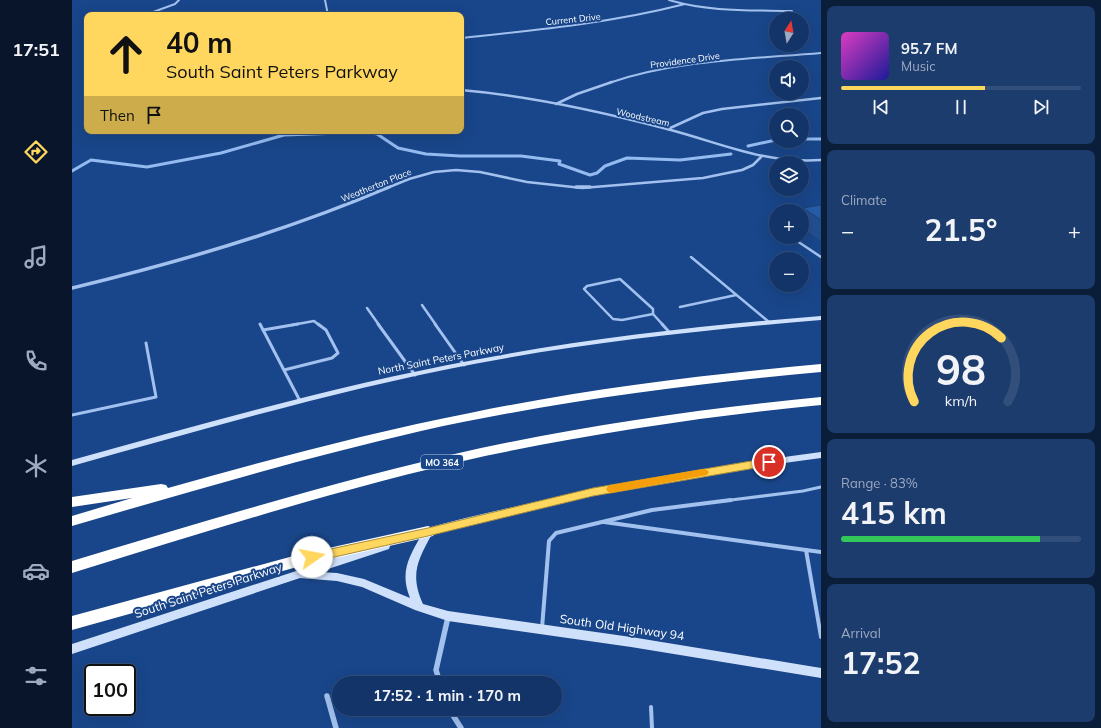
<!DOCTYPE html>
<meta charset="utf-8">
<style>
body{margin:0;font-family:Mulish,sans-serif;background:#1c3c6e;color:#f1f3f6;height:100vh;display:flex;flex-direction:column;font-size:15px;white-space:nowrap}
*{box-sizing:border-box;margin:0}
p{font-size:13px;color:#9daac0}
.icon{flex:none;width:22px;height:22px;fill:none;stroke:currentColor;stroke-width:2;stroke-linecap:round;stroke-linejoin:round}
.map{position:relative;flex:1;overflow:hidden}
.side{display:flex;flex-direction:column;gap:6px;padding:6px;background:#0a1d39;width:280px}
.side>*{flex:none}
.banner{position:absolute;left:12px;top:12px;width:380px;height:122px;border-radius:8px;box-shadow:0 4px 16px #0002,0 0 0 1px #324f7c;background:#ffd75e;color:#111;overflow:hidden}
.needle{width:26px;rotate:11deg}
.tools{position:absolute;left:697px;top:12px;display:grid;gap:8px}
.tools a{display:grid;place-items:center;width:40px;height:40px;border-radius:50%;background:#133468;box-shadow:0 4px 16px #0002,0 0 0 1px #324f7c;font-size:20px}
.speed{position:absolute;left:12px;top:664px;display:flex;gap:8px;font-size:20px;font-weight:700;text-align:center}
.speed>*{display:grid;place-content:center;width:52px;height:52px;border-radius:50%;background:#133468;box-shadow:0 4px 16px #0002,0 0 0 1px #324f7c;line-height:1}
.speed .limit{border:2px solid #111;border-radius:6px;background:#fff;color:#111}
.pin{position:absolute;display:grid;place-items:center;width:34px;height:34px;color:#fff;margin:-17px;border:2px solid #fff;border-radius:50%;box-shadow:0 1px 4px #0007}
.me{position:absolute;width:44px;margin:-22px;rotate:78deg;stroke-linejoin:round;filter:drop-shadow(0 0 3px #0008)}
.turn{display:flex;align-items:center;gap:14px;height:84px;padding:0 16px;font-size:18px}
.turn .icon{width:52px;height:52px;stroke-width:2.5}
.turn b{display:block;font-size:28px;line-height:34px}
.then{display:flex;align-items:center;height:38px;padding:0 16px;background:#0003;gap:8px;font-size:15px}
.big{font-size:30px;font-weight:700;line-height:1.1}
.side .card{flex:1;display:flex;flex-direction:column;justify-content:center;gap:6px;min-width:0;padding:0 14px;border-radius:8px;background:#1c3c6e}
.side .dial{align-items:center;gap:0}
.dial svg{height:104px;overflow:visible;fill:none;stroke:#324f7c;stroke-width:7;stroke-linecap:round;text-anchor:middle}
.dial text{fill:#f1f3f6;stroke:none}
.song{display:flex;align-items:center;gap:12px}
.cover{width:48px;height:48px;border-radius:6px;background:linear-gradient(135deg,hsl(310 70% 55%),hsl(240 70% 35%))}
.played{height:4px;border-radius:2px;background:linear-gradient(90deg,#ffd75e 60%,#324f7c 60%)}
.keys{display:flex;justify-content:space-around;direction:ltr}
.heat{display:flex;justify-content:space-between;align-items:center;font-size:22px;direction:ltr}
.charge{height:6px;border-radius:3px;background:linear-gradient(90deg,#34c759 83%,#324f7c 0)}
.trip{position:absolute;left:260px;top:676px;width:230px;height:40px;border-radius:20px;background:#133468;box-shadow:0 4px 16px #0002,0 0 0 1px #324f7c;font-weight:700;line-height:40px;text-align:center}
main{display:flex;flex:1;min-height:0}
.tab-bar{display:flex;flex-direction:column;width:72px;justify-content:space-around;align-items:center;background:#08152a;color:#9daac0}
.tab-bar .icon{width:28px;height:28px}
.tab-bar .selected{color:#ffd75e}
.tab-bar b{font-size:18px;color:#f1f3f6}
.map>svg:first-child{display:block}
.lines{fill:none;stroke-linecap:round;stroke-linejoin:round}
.stream{stroke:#94bbf0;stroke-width:3}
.lane-far2{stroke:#a2c1ee;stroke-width:2.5}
.lane-far1{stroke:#a2c1ee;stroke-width:3}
.lane{stroke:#a2c1ee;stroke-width:4}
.street-far3{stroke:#a2c1ee;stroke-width:2}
.street-far2{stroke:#a2c1ee;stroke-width:2.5}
.street-far1{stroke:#a2c1ee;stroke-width:3.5}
.street{stroke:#a2c1ee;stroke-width:5.5}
.secondary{fill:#cfe0fa;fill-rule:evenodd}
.highway{fill:#fff;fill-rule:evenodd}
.wall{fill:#224f90}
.building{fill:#275ca8;stroke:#1b4076}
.route{fill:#ffd75e;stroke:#a68c3d}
.slow{fill:#f59e0b}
.labels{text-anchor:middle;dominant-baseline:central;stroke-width:4;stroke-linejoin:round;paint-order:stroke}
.far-street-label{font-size:9px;fill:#fff;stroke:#19468a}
.shield{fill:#19468a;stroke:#bac8dc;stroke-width:1}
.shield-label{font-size:9px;font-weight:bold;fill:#fff}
.street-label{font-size:10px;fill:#fff;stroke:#19468a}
.near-street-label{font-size:12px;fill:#fff;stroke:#19468a}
</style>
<main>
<nav class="tab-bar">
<b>17:51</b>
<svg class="icon selected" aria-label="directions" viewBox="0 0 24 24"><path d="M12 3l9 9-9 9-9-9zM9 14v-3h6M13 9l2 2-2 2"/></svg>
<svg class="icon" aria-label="music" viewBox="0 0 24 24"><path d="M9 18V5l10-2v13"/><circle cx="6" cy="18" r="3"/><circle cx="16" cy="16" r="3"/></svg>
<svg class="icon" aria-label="phone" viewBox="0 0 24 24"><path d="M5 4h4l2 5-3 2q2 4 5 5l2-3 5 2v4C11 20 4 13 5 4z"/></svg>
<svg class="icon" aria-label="climate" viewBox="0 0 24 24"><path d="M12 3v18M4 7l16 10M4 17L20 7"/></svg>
<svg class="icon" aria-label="car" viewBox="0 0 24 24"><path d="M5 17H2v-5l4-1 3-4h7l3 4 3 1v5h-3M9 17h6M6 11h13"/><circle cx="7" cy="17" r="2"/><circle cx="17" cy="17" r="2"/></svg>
<svg class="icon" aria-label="filters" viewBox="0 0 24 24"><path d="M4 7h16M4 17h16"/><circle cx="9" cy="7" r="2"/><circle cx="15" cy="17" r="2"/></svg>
</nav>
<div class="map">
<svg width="749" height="728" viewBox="0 0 749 728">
<rect width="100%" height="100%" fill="#19468a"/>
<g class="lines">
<!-- stream -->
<g class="stream">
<polyline points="730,139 749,139"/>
<polyline points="676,146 704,140"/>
<polyline points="0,171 19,160 75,167 149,153 212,135 298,132 305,134 326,148 354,154 388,156 449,156 488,161 487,164 518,175 525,173 533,166 555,158 608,160 659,154"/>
</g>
<!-- lane-far2 -->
<g class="lane-far2">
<polyline points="704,225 702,225 704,226"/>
<polyline points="719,237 749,257"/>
<polyline points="619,257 697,322"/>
<polygon points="548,279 581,309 581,314 550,320 541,319 512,289 515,286"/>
<polyline points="350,305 364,325"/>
<polyline points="608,307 664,295"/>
<polyline points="295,308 307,325"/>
<polyline points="581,314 591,325"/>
<polyline points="220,325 242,321 247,325"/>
</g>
<!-- lane-far1 -->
<g class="lane-far1">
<polyline points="188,324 228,401"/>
<polyline points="306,324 343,375"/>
<polyline points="363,324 392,365"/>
<polyline points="590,324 598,333"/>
<polyline points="191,330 226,324"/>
<polyline points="212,370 260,358 266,353 254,330 246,324"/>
<polyline points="0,415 84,397 74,343"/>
<polyline points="651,501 731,491 749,487"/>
</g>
<!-- lane -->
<g class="lane">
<polyline points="532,522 734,550"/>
<polyline points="749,552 734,550 749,637"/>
<polyline points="470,628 477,541 484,533 580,510 659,500"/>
<polyline points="579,707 580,728"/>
</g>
<!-- street-far3 -->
<g class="street-far3">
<polyline points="253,0 256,15"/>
<path d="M 597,0 C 637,12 678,10 720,11"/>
<polyline points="73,15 103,4 107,0"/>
<path d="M 389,38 C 464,30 539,23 613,4"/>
<path d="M 537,83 C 604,60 679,59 749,53"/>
</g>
<!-- street-far2 -->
<g class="street-far2">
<path d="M 389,90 C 459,96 527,111 595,129 C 649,143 692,164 749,160"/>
<polyline points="484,104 505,94 540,82"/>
<polyline points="596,129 631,113 650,109 749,98"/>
<polyline points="315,188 337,179 362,172 384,170 408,172 455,182 510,188 631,178 670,170 681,165 689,157"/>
</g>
<!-- street-far1 -->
<g class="street-far1">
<polyline points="504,187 518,187"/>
<path d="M 0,288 C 108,262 215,231 317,187"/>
</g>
<!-- street -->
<g class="street">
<polyline points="368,683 364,670 376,617"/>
<polyline points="255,696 264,728"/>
<polyline points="377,709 389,728"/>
</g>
<!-- secondary -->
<g class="secondary">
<path d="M 749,316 L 749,320 C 633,330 517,342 402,364 C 266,390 133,429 0,466 L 0,460 C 133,423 267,385 402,360 C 517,338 633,325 749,316 Z"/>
<path d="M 749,452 L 749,458 C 653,471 557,487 463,509 C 428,517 394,524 360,534 C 345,561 338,575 351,604 L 376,611 L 559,637 L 749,668 L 749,678 L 559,647 L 376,621 L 343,610 L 290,587 L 265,581 L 228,578 L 0,654 L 0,644 L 313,542 L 317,543 L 318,546 L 317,549 L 247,572 L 265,573 L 292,579 L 338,598 C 328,573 336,558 349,536 L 347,533 L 348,530 C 386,519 425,511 463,502 C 558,481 653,465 749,452 Z"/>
</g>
<!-- highway -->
<g class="highway">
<path d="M 749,364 L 749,372 C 615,384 481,402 349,431 C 232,458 116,492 0,526 L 0,516 L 60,498 L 0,507 L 0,497 L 89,484 L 94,485 L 96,488 C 196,460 296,433 398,413 C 514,389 631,375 749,364 Z"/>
<path d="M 749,397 L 749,405 C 636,416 524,433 413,456 C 273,487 136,531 0,573 L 0,561 C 136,520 271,479 409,448 C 521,424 635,408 749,397 Z"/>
<polygon points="356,526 361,528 364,532 361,536 225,567 0,630 0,616 225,555"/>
</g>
</g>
<!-- wall -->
<polygon class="wall" points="749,205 749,241 730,228 730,211 731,208"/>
<!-- building -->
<polygon class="building" points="749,205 749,220 731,208"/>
<!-- route -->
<polygon class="route" points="697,458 701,459 702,462 701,465 521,496 356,536 240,562 236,560 234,557 236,554 240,553 356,528 521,488"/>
<!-- slow -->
<polygon class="slow" points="631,469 635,470 637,472 635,475 539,493 536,492 534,489 536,486 539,485"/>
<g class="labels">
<!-- far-street labels -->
<g class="far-street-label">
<text transform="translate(501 19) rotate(-6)">Current Drive</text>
<text transform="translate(613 60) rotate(-8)">Providence Drive</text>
<text transform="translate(571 117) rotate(13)">Woodstream</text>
<text transform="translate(304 185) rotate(-22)">Weatherton Place</text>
</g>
<!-- shield labels -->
<rect class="shield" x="349" y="455" width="42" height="14" rx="3"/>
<g class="shield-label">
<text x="370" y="462">MO 364</text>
</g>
<!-- street labels -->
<g class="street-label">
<text transform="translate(369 359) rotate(-11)">North Saint Peters Parkway</text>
</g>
<!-- near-street labels -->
<g class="near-street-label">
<text transform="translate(136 590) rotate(-18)">South Saint Peters Parkway</text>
<text transform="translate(550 627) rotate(8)">South Old Highway 94</text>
</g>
</g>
</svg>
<div class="tools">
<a><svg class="needle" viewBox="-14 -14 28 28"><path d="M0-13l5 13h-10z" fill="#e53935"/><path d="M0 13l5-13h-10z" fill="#9daac0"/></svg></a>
<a><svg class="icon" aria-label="sound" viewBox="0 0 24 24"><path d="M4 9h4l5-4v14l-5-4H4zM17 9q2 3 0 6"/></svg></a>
<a><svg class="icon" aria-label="search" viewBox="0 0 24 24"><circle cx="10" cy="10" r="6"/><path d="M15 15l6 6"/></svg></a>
<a><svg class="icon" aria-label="layers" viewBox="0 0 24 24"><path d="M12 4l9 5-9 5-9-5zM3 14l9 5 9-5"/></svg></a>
<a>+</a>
<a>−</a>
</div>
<div class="speed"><div class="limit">100</div></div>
<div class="pin" style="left:697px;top:462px;background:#d93025"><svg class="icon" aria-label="arrive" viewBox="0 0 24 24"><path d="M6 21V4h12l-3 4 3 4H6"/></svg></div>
<svg class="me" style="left:240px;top:557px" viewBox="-20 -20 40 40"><circle r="19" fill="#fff"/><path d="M0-13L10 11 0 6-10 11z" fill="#ffd75e"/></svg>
<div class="trip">17:52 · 1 min · 170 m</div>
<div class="banner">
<div class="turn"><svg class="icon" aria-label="ahead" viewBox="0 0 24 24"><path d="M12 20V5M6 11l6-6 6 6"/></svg><div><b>40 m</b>South Saint Peters Parkway</div></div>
<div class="then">Then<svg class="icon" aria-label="arrive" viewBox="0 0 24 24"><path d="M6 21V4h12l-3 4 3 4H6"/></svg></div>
</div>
</div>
<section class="side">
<div class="card">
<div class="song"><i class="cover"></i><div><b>95.7 FM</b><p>Music</p></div></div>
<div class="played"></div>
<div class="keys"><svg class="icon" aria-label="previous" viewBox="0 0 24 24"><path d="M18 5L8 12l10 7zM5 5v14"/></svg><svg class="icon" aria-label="pause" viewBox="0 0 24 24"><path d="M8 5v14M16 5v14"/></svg><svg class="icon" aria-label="next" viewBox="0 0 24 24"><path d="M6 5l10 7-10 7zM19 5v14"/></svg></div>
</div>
<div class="card"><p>Climate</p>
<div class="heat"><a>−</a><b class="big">21.5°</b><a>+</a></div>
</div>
<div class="card dial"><svg viewBox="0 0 100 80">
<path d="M14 69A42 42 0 1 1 86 69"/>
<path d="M14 69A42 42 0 0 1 81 20" stroke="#ffd75e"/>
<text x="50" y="56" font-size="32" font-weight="700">98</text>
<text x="50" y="72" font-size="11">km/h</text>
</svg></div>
<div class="card"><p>Range · 83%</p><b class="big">415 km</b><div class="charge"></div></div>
<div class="card"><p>Arrival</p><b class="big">17:52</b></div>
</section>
</main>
